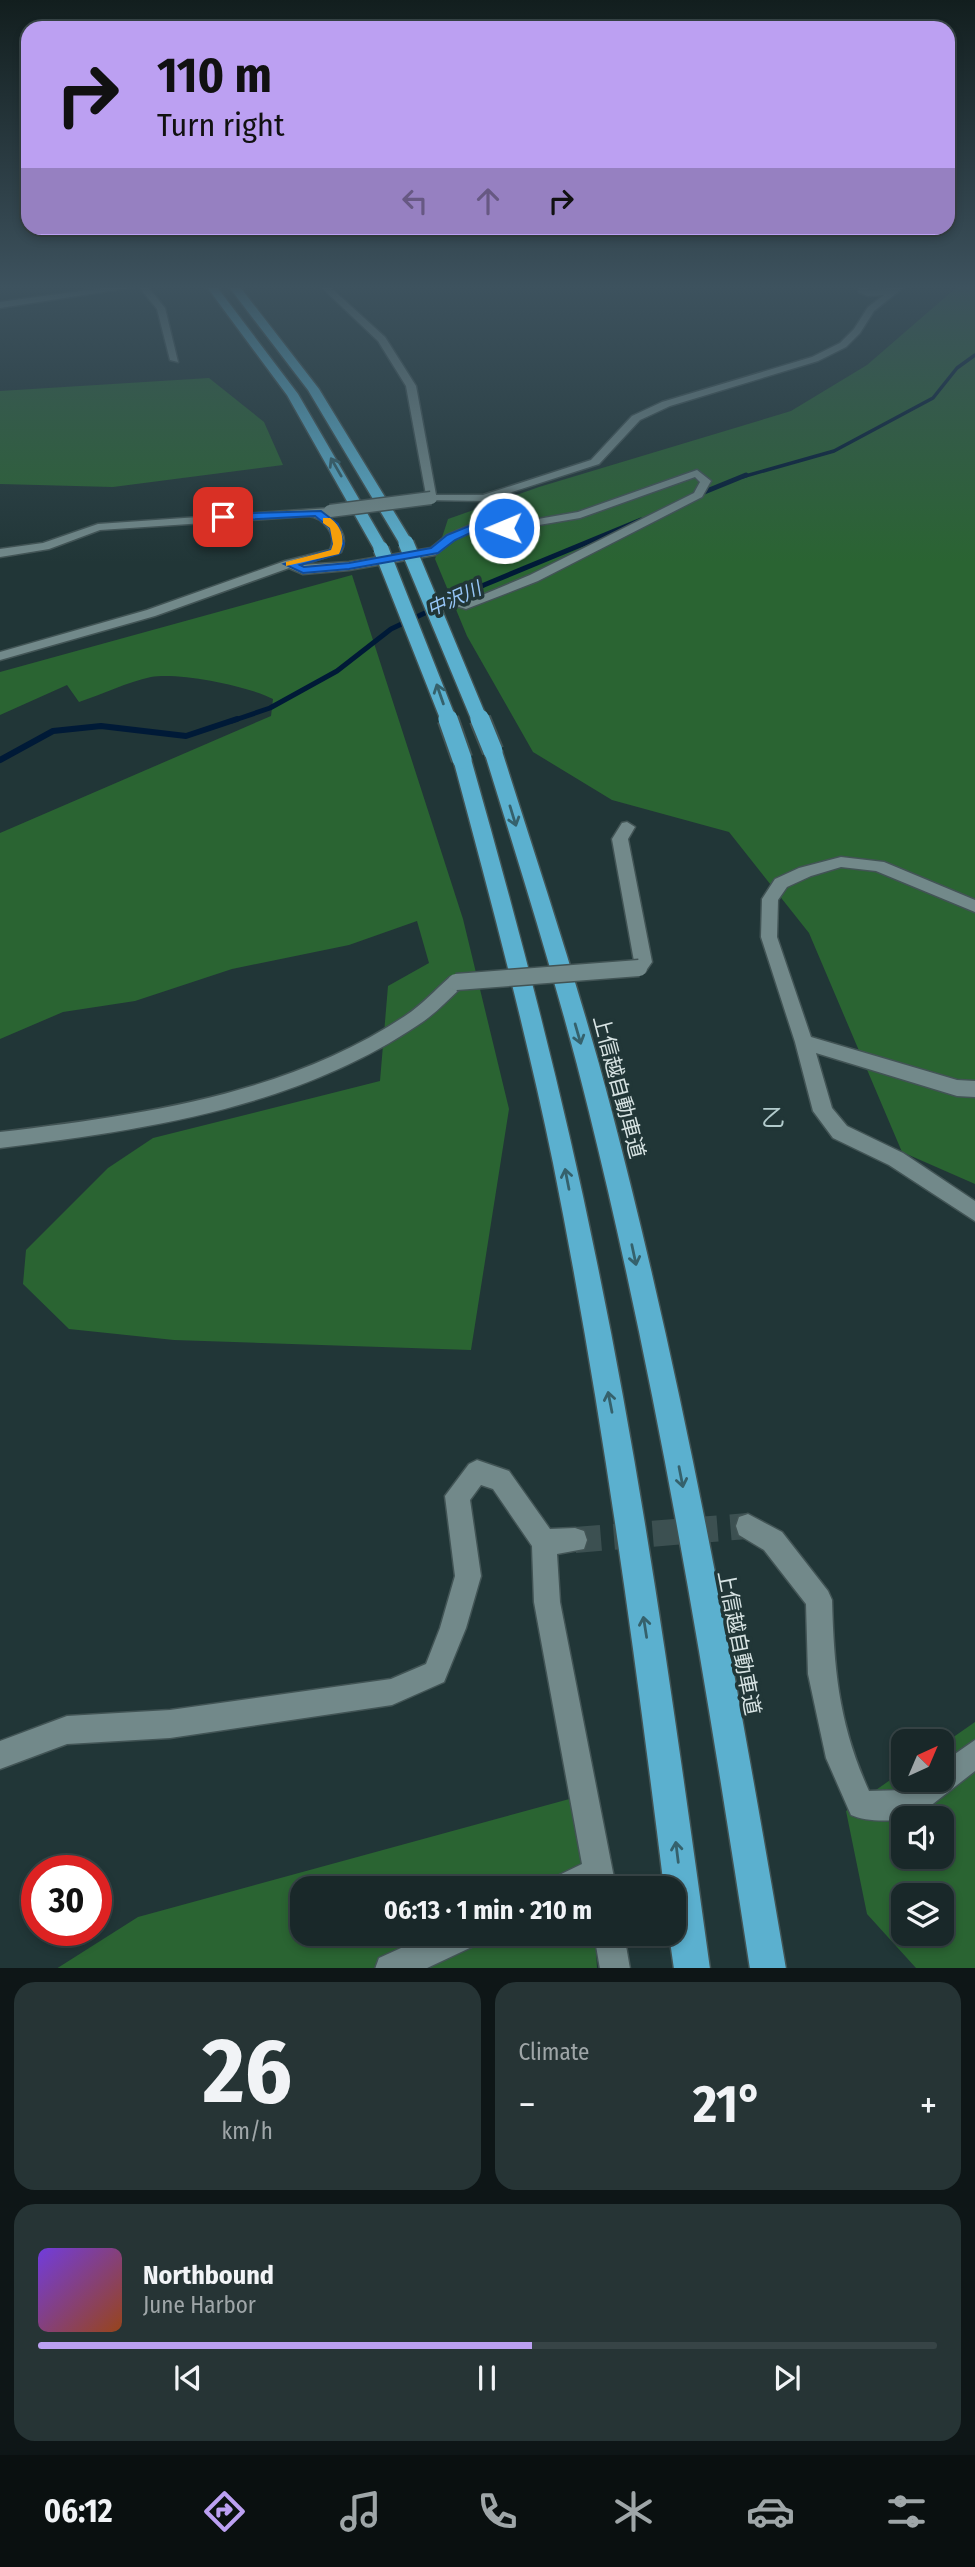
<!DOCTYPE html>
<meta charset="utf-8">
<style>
body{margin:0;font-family:"Fira Sans Condensed","Noto Sans JP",sans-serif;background:#263435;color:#f1f3f6;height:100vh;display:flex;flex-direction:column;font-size:26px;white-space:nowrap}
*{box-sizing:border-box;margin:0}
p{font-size:23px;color:#9fa6a8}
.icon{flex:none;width:38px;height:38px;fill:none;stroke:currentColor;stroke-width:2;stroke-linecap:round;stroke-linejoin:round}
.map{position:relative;height:1968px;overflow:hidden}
.panel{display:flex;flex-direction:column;gap:14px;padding:14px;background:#0e1617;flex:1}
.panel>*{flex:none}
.top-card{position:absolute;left:21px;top:21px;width:934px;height:214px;border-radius:21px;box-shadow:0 4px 10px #0003,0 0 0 2px #374446;background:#bca0f2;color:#111;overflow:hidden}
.needle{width:46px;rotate:44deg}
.controls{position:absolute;left:891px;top:1729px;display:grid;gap:14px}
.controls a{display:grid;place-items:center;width:63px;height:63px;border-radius:14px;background:#192829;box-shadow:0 4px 10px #0003,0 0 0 2px #374446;font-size:35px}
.speed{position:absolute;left:21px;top:1855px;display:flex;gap:14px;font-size:35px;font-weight:700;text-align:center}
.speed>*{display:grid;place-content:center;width:91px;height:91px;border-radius:50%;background:#192829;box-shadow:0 4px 10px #0003,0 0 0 2px #374446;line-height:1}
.speed .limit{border:10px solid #d22;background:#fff;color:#111}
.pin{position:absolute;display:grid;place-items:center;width:60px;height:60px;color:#fff;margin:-30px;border-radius:14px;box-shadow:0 4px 10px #0006}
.me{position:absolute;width:77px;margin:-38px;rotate:269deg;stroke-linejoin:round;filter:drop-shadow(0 0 5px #0008)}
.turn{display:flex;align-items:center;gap:24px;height:147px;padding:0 21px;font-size:32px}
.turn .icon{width:91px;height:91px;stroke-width:2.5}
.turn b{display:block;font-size:49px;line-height:60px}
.lanes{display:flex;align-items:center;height:66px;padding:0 21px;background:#0003;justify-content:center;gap:35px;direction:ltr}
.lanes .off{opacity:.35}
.big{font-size:52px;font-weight:700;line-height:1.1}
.panel .tile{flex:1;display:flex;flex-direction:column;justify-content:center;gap:10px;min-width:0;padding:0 24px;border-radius:21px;background:#263435}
.panel .dial{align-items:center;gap:0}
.dial b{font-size:91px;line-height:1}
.song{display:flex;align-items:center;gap:21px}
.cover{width:84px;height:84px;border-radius:10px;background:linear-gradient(135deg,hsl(260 70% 55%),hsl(20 70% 35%))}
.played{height:7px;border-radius:4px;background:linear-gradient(90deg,#bca0f2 55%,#374446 55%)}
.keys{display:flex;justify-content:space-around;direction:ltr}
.heat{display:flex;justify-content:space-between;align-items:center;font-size:38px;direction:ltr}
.panel .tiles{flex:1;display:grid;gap:14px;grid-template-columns:1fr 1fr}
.tile:last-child{grid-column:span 2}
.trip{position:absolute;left:290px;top:1876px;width:396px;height:70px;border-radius:21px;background:#192829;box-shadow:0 4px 10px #0003,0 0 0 2px #374446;font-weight:700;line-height:70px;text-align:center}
.tabs{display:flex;height:112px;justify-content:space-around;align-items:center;background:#0a1010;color:#9fa6a8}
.tabs .icon{width:49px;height:49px}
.tabs .active{color:#bca0f2}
.tabs b{font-size:32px;color:#f1f3f6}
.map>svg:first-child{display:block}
.green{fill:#2a6432;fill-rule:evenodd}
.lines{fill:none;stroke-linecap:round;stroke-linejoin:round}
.stream-far2{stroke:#001a37;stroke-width:3.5}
.stream-far1{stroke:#001a37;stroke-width:5}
.stream{stroke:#001a37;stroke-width:6}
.minor-tunnel{stroke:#3c5051;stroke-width:26;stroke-dasharray:26 13;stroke-linecap:butt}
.minor-casing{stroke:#425455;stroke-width:3}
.highway-casing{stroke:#425455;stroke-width:3}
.minor{fill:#72898a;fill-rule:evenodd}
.highway{fill:#5bb0cf;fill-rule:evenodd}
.minor-bridge-far1-casing{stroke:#425455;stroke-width:15;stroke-linecap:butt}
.minor-bridge-casing{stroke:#425455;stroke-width:19;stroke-linecap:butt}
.highway-bridge-far1-casing{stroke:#425455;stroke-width:18;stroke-linecap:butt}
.highway-bridge-casing{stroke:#425455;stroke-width:23;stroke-linecap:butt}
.minor-bridge-far1{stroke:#72898a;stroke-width:12}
.minor-bridge{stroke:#72898a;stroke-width:16}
.highway-bridge-far1{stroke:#5bb0cf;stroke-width:15}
.highway-bridge{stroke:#5bb0cf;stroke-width:19}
.oneway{stroke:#35616c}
.route{fill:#1a73e8;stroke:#114b97;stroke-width:2}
.slow{fill:#f59e0b}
.labels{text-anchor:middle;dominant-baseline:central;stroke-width:7;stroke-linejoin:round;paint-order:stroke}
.far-water-label{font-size:19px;font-style:italic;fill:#97c6f7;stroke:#213637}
.street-label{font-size:21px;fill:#d7e3e3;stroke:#213637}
.quarter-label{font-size:24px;fill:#b2cbcc;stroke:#213637}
</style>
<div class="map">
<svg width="975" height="1969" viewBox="0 0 975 1969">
<rect width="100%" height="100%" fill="#213637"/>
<!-- green -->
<g class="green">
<polygon points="957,287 975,287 975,1184 902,1152 809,933 729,832 612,800 533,752 467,636 435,559 448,519 539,487 791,411 867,365"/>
<polygon points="209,378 264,422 283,465 113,487 0,484 0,391"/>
<path d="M 352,575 L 463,919 L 509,1109 L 471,1350 L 174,1340 L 69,1329 L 23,1284 L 26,1250 L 108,1168 L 153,1138 L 380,1081 L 388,986 L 429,963 L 417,921 L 349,945 L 232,969 L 135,1001 L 63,1012 L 0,1039 L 0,833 L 271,716 L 273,699 C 248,686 179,672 151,677 C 127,682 103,694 79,702 L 67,685 L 0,715 L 0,672 Z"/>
<path d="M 975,1722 L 975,1968 L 916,1968 L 867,1914 L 846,1811 L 903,1771 L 903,1780 L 942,1780 L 942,1745 ZM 903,1818 L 942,1818 L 942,1857 L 903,1857 ZM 903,1895 L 942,1895 L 942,1934 L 903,1934 Z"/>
<polygon points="584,1795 591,1888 303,1888 303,1934 595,1934 597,1968 56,1969 138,1917"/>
</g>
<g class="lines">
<!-- stream-far2 -->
<polyline class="stream-far2" points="742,477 834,451 933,398 957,368 975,355"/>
<!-- stream-far1 -->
<g class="stream-far1">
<polyline points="697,495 746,475"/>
<polyline points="232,721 270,708 337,671 391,629 484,585 641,520"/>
</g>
<!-- stream -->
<polyline class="stream" points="0,760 53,731 101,726 186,736 237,719"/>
<!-- minor-tunnel -->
<polyline class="minor-tunnel" points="575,1540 748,1526"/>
<defs>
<g id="minor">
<polygon points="110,287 135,287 0,308 0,302"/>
<polygon points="139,287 148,287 165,308 178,362 170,360 157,309"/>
<polygon points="321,287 330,287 385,337 416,386 436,495 483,495 591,460 632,416 662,402 812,357 840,343 854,329 868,307 884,295 868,296 858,292 859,287 867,287 869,290 904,287 874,311 860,333 846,347 818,361 670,406 640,420 599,464 484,501 427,500 406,386 378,341"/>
<path d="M 697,470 L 711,481 L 702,497 L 538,581 L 466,609 L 456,606 L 530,575 L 694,493 L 700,482 L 695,477 L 580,518 L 504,531 L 480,529 L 455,539 L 435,555 L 349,570 L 303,574 L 289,568 L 155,616 L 0,660 L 0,652 L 147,610 L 285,561 L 330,550 C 338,535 323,517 308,516 L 100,530 L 49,549 L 0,557 L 0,549 L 43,543 L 98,524 L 330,508 L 336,511 L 326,515 C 339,525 349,536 341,552 L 301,565 L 349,562 L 431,548 L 447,535 L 475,523 L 504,525 L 578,512 Z"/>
<polygon points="627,822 635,827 628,839 652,962 645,972 639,974 630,968 634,961 612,839 622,823"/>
<polygon points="841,857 884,862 975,900 975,912 876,871 841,867 811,876 787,887 778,900 777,937 811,1037 957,1080 975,1081 975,1097 957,1096 816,1053 832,1108 847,1126 903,1153 975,1201 975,1221 889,1165 833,1138 813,1111 795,1042 761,937 762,899 775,879 799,868"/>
<path d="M 456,976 L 462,977 L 465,982 L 462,987 C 448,1000 434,1015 418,1025 C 295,1108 144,1130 0,1148 L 0,1132 C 140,1115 286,1095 405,1016 C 422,1005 435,990 450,977 Z"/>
<polygon points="477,1460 509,1471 550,1529 575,1528 584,1531 587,1540 584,1549 557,1554 560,1602 616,1888 548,1888 553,1878 582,1864 534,1602 532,1546 493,1489 481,1485 470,1500 481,1576 466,1628 444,1682 392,1705 170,1738 67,1744 0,1769 0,1741 67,1716 170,1710 391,1679 426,1664 440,1628 455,1576 445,1496 469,1464"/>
<path d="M 748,1514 L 782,1532 L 828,1591 L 832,1600 C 834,1671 839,1725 869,1791 L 905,1790 L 919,1780 L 942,1780 L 942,1763 L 975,1740 L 975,1771 L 920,1814 C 902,1822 869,1823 851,1815 L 826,1758 L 808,1674 L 806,1604 L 764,1550 L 739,1535 L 736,1526 L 739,1517 Z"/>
<polygon points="432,1934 480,1934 476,1945 425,1969 375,1969 379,1958"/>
<polygon points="594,1934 624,1934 630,1969 600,1969"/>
</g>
<g id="highway">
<polygon points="207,287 217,287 298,394 388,549 386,552 374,549 287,395"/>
<polygon points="229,287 240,287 319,389 413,543 411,546 401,546 308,390"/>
<path d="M 493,746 L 502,751 C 540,871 580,990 612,1112 C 686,1394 737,1681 786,1969 L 750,1969 C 706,1682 659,1394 589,1112 C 559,990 521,871 484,751 Z"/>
<path d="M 462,754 L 471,759 C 518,924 562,1090 596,1258 C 645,1493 677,1731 710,1969 L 674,1969 L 669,1934 L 674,1934 L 674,1888 L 664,1888 C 634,1645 601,1403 553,1163 C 525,1027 489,893 453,759 Z"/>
</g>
</defs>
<!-- minor casing -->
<use href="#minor" class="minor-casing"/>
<!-- highway casing -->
<use href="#highway" class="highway-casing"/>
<!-- minor -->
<use href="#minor" class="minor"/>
<!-- highway -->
<use href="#highway" class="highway"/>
<defs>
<polyline id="minor-bridge-far1" points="330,511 431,498"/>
<polyline id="minor-bridge" points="456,982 639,968"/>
<g id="highway-bridge-far1">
<polyline points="406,543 480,721"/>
<polyline points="381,549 449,721"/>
</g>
<g id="highway-bridge">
<polyline points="448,719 462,759"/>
<polyline points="480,719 493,751"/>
</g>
</defs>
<!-- minor-bridge-far1 casing -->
<use href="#minor-bridge-far1" class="minor-bridge-far1-casing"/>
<!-- minor-bridge casing -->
<use href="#minor-bridge" class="minor-bridge-casing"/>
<!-- highway-bridge-far1 casing -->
<use href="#highway-bridge-far1" class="highway-bridge-far1-casing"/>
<!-- highway-bridge casing -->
<use href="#highway-bridge" class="highway-bridge-casing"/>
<!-- minor-bridge-far1 -->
<use href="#minor-bridge-far1" class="minor-bridge-far1"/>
<!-- minor-bridge -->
<use href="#minor-bridge" class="minor-bridge"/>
<!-- highway-bridge-far1 -->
<use href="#highway-bridge-far1" class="highway-bridge-far1"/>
<!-- highway-bridge -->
<use href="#highway-bridge" class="highway-bridge"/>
</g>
<!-- one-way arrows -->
<defs><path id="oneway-shaft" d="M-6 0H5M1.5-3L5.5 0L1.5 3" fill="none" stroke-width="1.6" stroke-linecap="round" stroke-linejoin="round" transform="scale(1.75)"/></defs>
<g class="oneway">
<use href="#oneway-shaft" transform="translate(336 467) rotate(-120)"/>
<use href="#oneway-shaft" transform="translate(440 694) rotate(-109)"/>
<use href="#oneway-shaft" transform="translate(513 816) rotate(73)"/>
<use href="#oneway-shaft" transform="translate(578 1034) rotate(74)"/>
<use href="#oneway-shaft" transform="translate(567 1179) rotate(-101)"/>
<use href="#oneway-shaft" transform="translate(634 1255) rotate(78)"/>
<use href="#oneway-shaft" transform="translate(610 1402) rotate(-101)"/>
<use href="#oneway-shaft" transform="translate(681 1477) rotate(79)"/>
<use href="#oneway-shaft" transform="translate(645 1627) rotate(-99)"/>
<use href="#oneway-shaft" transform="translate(677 1852) rotate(-97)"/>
</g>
<!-- sky -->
<linearGradient id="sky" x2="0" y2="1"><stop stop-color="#121e1e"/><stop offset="0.51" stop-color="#3d525e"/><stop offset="1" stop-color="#3d525e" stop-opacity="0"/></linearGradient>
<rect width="975" height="563" fill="url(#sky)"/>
<!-- route -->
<polygon class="route" points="321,511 338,524 344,544 339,554 300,565 304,567 349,563 431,548 447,535 479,522 509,528 504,531 481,528 455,540 438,553 349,569 303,573 284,564 331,550 333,544 330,528 315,516 223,521 218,517 223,514"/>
<!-- slow -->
<path class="slow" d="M 323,518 L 330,518 C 342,527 346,540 339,554 L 286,566 L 286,562 L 331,550 L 333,544 L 330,528 L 323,523 Z"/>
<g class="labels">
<!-- far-water labels -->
<g class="far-water-label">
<text transform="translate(454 599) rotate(-24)">中沢川</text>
</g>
<!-- street labels -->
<g class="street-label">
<text transform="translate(619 1087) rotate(75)">上信越自動車道</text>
<text transform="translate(739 1643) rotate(79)">上信越自動車道</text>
</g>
<!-- quarter labels -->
<g class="quarter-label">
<text x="773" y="1118">乙</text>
</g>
</g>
</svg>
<div class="controls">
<a><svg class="needle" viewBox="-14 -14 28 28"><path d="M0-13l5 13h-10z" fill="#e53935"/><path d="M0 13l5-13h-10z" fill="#9fa6a8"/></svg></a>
<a><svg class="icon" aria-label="sound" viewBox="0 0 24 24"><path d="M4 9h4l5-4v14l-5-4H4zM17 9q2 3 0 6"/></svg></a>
<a><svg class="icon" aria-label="layers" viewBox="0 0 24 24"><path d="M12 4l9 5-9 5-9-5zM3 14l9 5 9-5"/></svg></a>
</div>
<div class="speed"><div class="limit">30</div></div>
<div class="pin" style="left:223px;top:517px;background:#d93025"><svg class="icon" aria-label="arrive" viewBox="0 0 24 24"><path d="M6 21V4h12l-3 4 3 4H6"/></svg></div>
<svg class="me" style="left:504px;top:528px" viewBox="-20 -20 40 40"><circle r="17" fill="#1a73e8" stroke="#fff" stroke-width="3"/><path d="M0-11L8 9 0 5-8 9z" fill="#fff"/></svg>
<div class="trip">06:13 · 1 min · 210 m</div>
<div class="top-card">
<div class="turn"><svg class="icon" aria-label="right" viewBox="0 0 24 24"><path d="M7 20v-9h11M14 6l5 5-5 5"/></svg><div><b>110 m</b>Turn right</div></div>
<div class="lanes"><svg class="icon off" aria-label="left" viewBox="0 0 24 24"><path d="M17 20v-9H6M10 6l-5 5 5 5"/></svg><svg class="icon off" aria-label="ahead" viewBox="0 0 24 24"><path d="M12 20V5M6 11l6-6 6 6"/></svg><svg class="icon" aria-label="right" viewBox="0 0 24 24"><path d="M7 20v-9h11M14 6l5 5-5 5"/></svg></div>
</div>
</div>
<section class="panel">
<div class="tiles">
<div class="tile dial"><b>26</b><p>km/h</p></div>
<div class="tile"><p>Climate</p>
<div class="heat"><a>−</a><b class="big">21°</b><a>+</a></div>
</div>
<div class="tile">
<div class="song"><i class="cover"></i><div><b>Northbound</b><p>June Harbor</p></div></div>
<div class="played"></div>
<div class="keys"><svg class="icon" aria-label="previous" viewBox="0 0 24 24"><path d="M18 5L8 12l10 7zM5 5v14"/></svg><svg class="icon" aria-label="pause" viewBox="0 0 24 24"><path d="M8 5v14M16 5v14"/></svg><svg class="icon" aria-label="next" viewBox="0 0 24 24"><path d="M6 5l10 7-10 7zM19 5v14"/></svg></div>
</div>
</div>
</section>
<nav class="tabs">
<b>06:12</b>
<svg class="icon active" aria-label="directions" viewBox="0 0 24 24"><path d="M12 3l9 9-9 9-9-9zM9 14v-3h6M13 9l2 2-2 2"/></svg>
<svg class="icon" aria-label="music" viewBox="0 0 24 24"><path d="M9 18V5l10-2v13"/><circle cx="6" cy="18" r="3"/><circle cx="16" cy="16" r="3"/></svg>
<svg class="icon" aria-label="phone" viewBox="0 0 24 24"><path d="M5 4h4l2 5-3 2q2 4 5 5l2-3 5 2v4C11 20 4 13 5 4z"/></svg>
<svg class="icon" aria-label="climate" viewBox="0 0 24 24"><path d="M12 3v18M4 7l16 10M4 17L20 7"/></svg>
<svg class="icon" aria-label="car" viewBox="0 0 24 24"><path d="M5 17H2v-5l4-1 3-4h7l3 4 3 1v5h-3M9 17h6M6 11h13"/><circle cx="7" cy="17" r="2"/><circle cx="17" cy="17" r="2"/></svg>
<svg class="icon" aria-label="filters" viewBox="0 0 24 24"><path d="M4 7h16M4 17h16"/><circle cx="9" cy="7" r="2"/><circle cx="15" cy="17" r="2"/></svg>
</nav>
